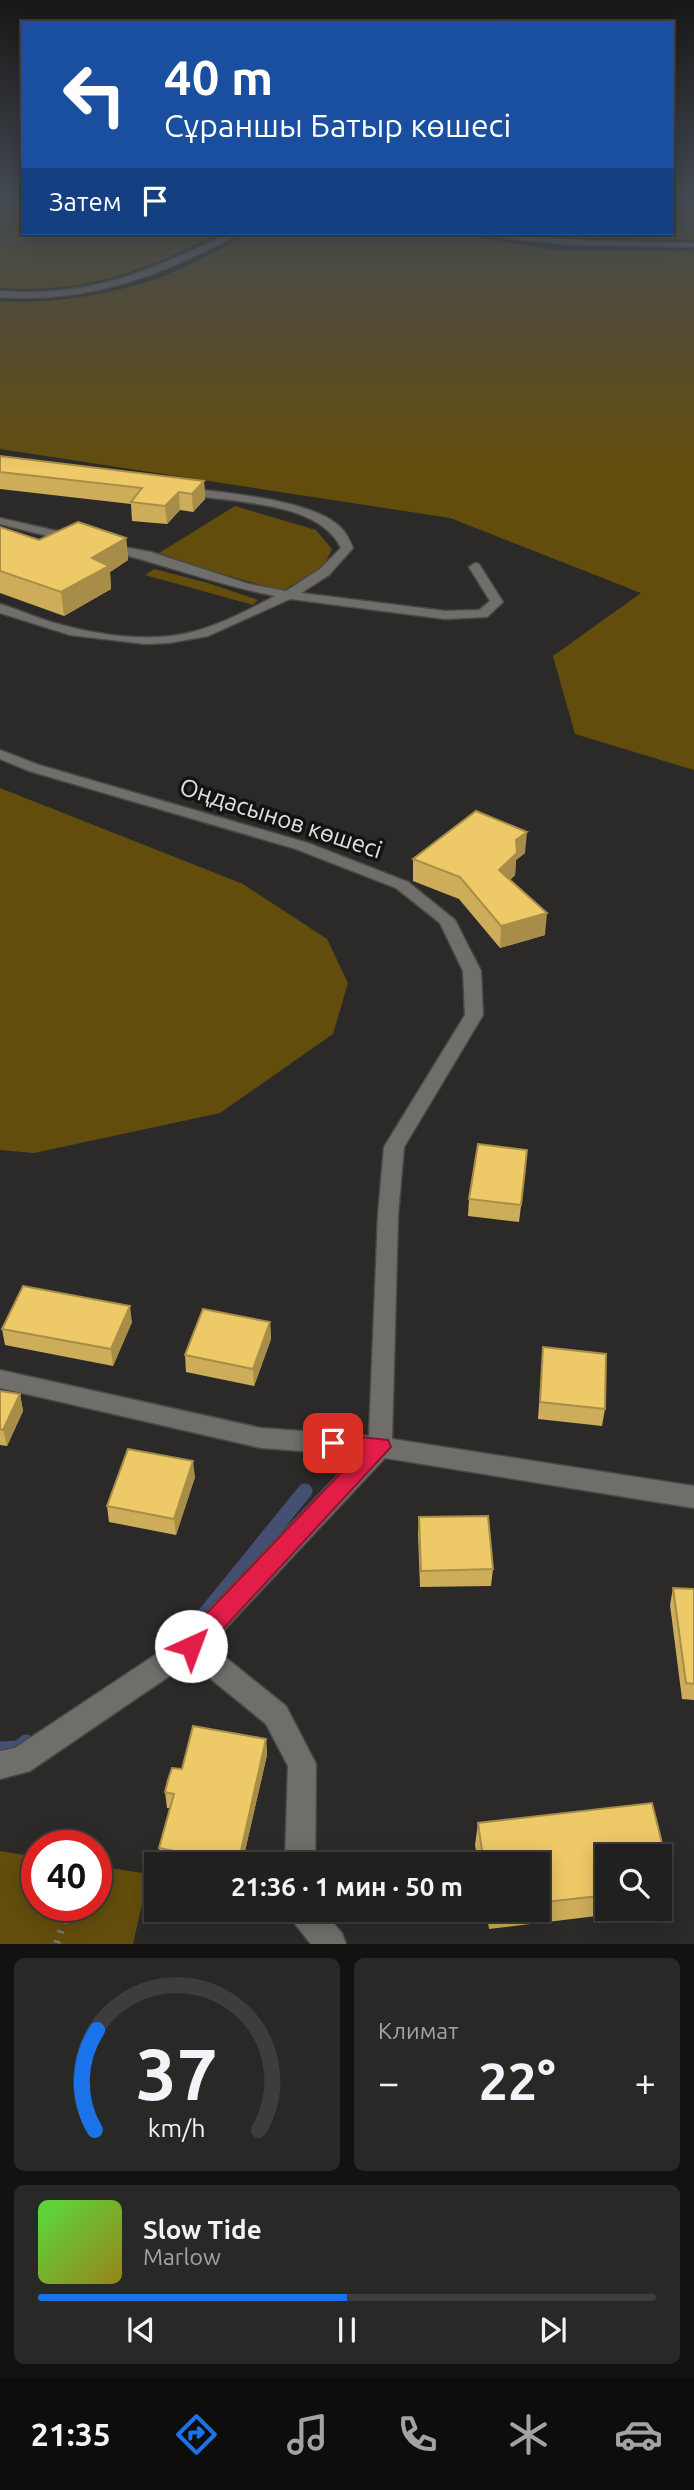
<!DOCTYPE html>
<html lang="ru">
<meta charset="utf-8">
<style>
body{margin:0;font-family:Ubuntu,sans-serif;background:#282827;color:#f1f3f6;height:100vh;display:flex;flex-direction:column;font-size:26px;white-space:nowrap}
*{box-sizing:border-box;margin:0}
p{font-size:23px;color:#a2a3a4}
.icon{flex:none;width:38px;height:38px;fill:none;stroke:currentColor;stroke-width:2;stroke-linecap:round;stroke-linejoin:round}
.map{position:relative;height:1944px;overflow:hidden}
.details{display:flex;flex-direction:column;gap:14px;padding:14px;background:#121210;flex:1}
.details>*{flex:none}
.banner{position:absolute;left:21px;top:21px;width:653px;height:214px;border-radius:0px;box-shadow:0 4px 18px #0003,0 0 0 2px #3d3e3c;background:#1a4fa0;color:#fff;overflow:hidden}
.controls{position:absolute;left:595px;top:1844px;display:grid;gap:14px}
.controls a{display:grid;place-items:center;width:77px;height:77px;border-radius:0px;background:#20201e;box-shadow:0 4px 18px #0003,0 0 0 2px #3d3e3c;font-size:35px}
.speed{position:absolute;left:21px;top:1830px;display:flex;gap:14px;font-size:35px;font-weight:700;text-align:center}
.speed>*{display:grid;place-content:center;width:91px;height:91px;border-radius:50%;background:#20201e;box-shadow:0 4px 18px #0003,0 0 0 2px #3d3e3c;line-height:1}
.speed .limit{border:10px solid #d22;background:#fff;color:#111}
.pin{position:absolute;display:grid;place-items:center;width:60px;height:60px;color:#fff;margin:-30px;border-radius:14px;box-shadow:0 4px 10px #0006}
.me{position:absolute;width:77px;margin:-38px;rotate:43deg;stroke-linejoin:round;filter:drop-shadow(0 0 5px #0008)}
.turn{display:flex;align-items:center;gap:24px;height:147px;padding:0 28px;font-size:32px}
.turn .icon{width:91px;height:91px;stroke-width:2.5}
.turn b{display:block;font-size:49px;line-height:60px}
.then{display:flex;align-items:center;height:66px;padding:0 28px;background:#0003;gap:14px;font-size:26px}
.big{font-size:52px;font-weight:600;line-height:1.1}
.details .tile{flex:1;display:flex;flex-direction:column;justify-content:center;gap:10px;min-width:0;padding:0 24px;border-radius:10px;background:#282827}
.details .dial{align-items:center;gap:0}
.dial svg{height:182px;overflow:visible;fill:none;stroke:#3d3e3c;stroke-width:7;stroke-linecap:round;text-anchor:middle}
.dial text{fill:#f1f3f6;stroke:none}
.song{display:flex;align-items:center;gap:21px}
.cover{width:84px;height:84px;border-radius:10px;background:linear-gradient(135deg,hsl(110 70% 55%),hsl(50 70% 35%))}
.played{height:7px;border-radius:4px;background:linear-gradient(90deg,#1a73e8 50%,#3d3e3c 50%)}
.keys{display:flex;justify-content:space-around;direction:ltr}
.heat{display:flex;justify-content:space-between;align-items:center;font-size:38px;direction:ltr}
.details .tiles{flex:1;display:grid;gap:14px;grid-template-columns:1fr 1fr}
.tile:last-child{grid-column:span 2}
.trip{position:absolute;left:144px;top:1852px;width:406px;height:70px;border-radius:0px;background:#20201e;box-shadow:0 4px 18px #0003,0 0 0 2px #3d3e3c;font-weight:600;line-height:70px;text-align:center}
.tabs{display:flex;height:112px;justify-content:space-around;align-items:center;background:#0d0d0c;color:#a2a3a4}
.tabs .icon{width:49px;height:49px}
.tabs .on{color:#1a73e8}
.tabs b{font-size:32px;color:#f1f3f6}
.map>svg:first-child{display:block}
.green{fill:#634d0d}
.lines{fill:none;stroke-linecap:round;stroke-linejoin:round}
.stream{stroke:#444f72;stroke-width:15}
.minor-casing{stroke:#494847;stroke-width:3}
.path{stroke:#767574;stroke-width:7;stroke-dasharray:2.5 8;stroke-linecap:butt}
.minor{fill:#706e6b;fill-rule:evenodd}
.wall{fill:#cdad59}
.shaded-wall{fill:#a78d48}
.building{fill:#eec967;stroke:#a78d48;stroke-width:2}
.route{fill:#e11d48;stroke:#92132f;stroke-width:2}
.labels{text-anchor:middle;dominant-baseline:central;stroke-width:7;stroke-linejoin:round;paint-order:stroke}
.street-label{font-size:24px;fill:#e1e0df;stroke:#131312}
</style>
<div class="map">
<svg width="694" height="1944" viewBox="0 0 694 1944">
<rect width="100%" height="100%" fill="#2b2a28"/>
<!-- green -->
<g class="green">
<path d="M 0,198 L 23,198 L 23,233 L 219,233 C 142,271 89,294 0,288 Z"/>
<polygon points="672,198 694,198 694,240 557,237 520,233 672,233"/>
<path d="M 250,233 L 451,233 L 561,251 L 694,251 L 694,770 L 575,734 L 553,656 L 641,593 L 450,518 L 0,449 L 0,301 C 47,305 114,294 159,278 C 190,267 220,248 250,233 Z"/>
<polygon points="235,506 316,530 332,549 324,566 282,591 156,555"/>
<polygon points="154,569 208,583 258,600 253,605 145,575"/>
<polygon points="0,788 243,884 327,939 348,983 333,1034 220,1113 34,1153 0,1150"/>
<polygon points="0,1851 37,1857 37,1906 96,1906 96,1866 149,1874 133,1944 0,1944"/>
</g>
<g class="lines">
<!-- stream -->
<g class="stream">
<polyline points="205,1614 305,1491"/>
<polyline points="0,1749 18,1748 26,1742"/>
</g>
<defs>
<g id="minor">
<path d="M 228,233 L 238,233 C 226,243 209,249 195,256 C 132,286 70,302 0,297 L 0,291 C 87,298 152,272 228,233 Z"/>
<polygon points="482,233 589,241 694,243 694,247 563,244 512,239"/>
<path d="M 183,488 C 221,492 317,500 342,529 C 347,534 350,541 353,548 L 329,575 L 301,593 L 445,611 L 479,610 L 490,601 L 469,567 L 475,563 L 479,564 L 503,602 L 487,617 L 445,619 L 290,599 L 208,636 L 169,643 L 145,644 L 70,635 L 0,613 L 0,604 C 17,609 34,617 51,622 C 96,635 150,644 196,631 C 224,623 250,609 275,596 C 217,585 160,563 102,549 L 102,543 L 151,552 L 249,584 L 286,591 L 320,569 L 341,548 C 318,499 226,503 179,493 L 177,491 Z"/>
<polygon points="0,518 79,536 81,539 75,543 0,524"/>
<polygon points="0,750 39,765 308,843 408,882 455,920 481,971 483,1015 404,1147 398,1215 392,1439 694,1486 694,1508 385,1458 210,1645 286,1706 316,1764 315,1864 285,1864 288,1766 266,1724 190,1662 30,1771 0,1779 0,1751 15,1748 182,1637 357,1455 261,1448 0,1388 0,1370 261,1428 369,1436 378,1215 384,1147 465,1015 463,971 440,923 396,888 296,849 29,771 0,759"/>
<polygon points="286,1909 321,1909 342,1933 346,1944 311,1944 291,1919"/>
</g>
</defs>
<!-- minor casing -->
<use href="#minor" class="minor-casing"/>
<!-- path -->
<polyline class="path" points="57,1943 69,1906"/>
<!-- minor -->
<use href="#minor" class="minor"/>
</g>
<!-- wall -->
<g class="wall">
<polygon points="0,456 204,481 205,499 193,512 180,510 167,524 132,521 131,504 0,489"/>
<polygon points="0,527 39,540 126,538 128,560 110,572 111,589 64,616 0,593"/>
<polygon points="525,853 516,860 515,875 510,880 545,935 500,948 459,899 413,881 413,859"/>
<polygon points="526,1167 519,1222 468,1216 469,1199"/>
<polygon points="132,1322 113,1366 5,1345 2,1329"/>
<polygon points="270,1322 271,1339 254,1386 186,1372 185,1355"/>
<polygon points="543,1347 605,1409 602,1426 538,1419"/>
<polygon points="0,1391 20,1394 23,1411 7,1446 0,1445"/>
<polygon points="195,1477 176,1535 109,1522 107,1506"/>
<polygon points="419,1517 493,1569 491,1586 420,1587 418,1534"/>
<polygon points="673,1588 694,1589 694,1700 682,1699 670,1605"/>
<polygon points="266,1739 267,1755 242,1864 162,1863 159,1848 170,1808 167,1808 165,1792 182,1769"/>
<polygon points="652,1803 673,1887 667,1908 660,1909 660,1857 607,1857 607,1909 654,1909 489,1929 486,1909 537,1909 537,1864 478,1864 475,1845 478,1823"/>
</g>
<!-- shaded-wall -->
<g class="shaded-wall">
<polygon points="204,481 205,499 193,512 192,494"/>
<polygon points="179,492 180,510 167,524 165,506"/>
<polygon points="126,538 128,560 110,572 111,589 64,616 61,592 92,558"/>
<polygon points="527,832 525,853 516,860 515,875 497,892 499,870 516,840"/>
<polygon points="547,913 545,935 500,948 501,926"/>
<polygon points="130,1306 132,1322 113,1366 111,1349"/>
<polygon points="270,1322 271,1339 254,1386 253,1369"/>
<polygon points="20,1394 23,1411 7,1446 3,1430"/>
<polygon points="193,1461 195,1477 176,1535 174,1519"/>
<polygon points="266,1739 267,1755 242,1864 238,1864"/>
</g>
<!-- building -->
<g class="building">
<polygon points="0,456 204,481 192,494 179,492 165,506 131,502 142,488 0,472"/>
<polygon points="78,522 126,538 92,558 109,566 61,592 0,571 0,527 39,540"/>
<polygon points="476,811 527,832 516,840 517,853 499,870 547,913 501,926 460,877 413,859"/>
<polygon points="478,1144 527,1150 521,1205 469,1199"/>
<polygon points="23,1286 130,1306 111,1349 2,1329"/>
<polygon points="203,1309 270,1322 253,1369 185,1355"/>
<polygon points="543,1347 606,1354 605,1409 540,1402"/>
<polygon points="0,1391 20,1394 3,1430 0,1429"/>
<polygon points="128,1449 193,1461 174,1519 107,1506"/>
<polygon points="488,1516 493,1569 421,1571 419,1517"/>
<polygon points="673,1588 694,1589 694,1684 686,1683"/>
<polygon points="193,1726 266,1739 238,1864 159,1848 174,1794 165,1792 168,1780 172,1768 182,1769"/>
<polygon points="652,1803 673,1887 660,1888 660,1857 607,1857 607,1895 537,1903 537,1864 484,1864 478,1823"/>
</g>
<!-- sky -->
<linearGradient id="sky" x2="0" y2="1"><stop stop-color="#181716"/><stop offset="0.42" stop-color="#444a53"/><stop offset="1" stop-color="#444a53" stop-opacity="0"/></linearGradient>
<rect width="694" height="470" fill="url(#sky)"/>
<!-- route -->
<polygon class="route" points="333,1434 388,1440 391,1447 200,1654 191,1658 183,1654 179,1646 183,1638 359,1454 325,1450 322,1443 325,1437"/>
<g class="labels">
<!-- street labels -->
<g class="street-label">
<text transform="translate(281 818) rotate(18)">Оңдасынов көшесі</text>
</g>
</g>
</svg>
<div class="controls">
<a><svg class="icon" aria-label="search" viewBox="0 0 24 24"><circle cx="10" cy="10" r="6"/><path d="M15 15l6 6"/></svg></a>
</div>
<div class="speed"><div class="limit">40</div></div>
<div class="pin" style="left:333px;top:1443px;background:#d93025"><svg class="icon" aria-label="arrive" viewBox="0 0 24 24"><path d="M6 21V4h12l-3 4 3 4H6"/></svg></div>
<svg class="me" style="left:191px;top:1646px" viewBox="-20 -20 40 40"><circle r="19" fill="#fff"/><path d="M0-13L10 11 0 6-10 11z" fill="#e11d48"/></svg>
<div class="trip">21:36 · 1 мин · 50 m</div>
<div class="banner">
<div class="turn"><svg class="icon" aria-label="left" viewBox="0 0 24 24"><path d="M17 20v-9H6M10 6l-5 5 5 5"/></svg><div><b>40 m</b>Сұраншы Батыр көшесі</div></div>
<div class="then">Затем<svg class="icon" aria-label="arrive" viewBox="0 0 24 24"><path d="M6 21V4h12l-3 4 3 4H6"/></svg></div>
</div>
</div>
<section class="details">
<div class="tiles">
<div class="tile dial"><svg viewBox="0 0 100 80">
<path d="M14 69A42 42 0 1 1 86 69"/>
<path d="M14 69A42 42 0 0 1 15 25" stroke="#1a73e8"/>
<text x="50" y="56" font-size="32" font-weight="700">37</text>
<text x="50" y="72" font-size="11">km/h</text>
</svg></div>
<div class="tile"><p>Климат</p>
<div class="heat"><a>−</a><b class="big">22°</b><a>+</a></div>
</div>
<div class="tile">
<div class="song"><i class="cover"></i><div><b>Slow Tide</b><p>Marlow</p></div></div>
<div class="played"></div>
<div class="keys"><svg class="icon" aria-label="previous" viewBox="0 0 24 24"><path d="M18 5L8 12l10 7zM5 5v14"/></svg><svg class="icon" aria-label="pause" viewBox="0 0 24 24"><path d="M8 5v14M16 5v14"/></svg><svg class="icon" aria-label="next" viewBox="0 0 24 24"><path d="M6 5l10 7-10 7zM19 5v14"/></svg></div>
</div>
</div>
</section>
<nav class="tabs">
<b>21:35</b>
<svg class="icon on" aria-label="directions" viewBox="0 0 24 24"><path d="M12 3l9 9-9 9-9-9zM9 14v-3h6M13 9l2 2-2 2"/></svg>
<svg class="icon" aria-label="music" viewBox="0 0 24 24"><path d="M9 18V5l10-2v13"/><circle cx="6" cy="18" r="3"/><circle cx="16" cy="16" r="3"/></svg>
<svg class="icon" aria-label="phone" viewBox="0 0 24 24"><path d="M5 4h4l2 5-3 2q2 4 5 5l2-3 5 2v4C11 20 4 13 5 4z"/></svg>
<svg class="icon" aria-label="climate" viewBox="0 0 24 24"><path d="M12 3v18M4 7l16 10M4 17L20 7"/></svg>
<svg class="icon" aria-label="car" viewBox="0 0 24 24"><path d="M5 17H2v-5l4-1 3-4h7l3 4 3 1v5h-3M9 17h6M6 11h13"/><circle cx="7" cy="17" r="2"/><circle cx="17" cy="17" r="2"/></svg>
</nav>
